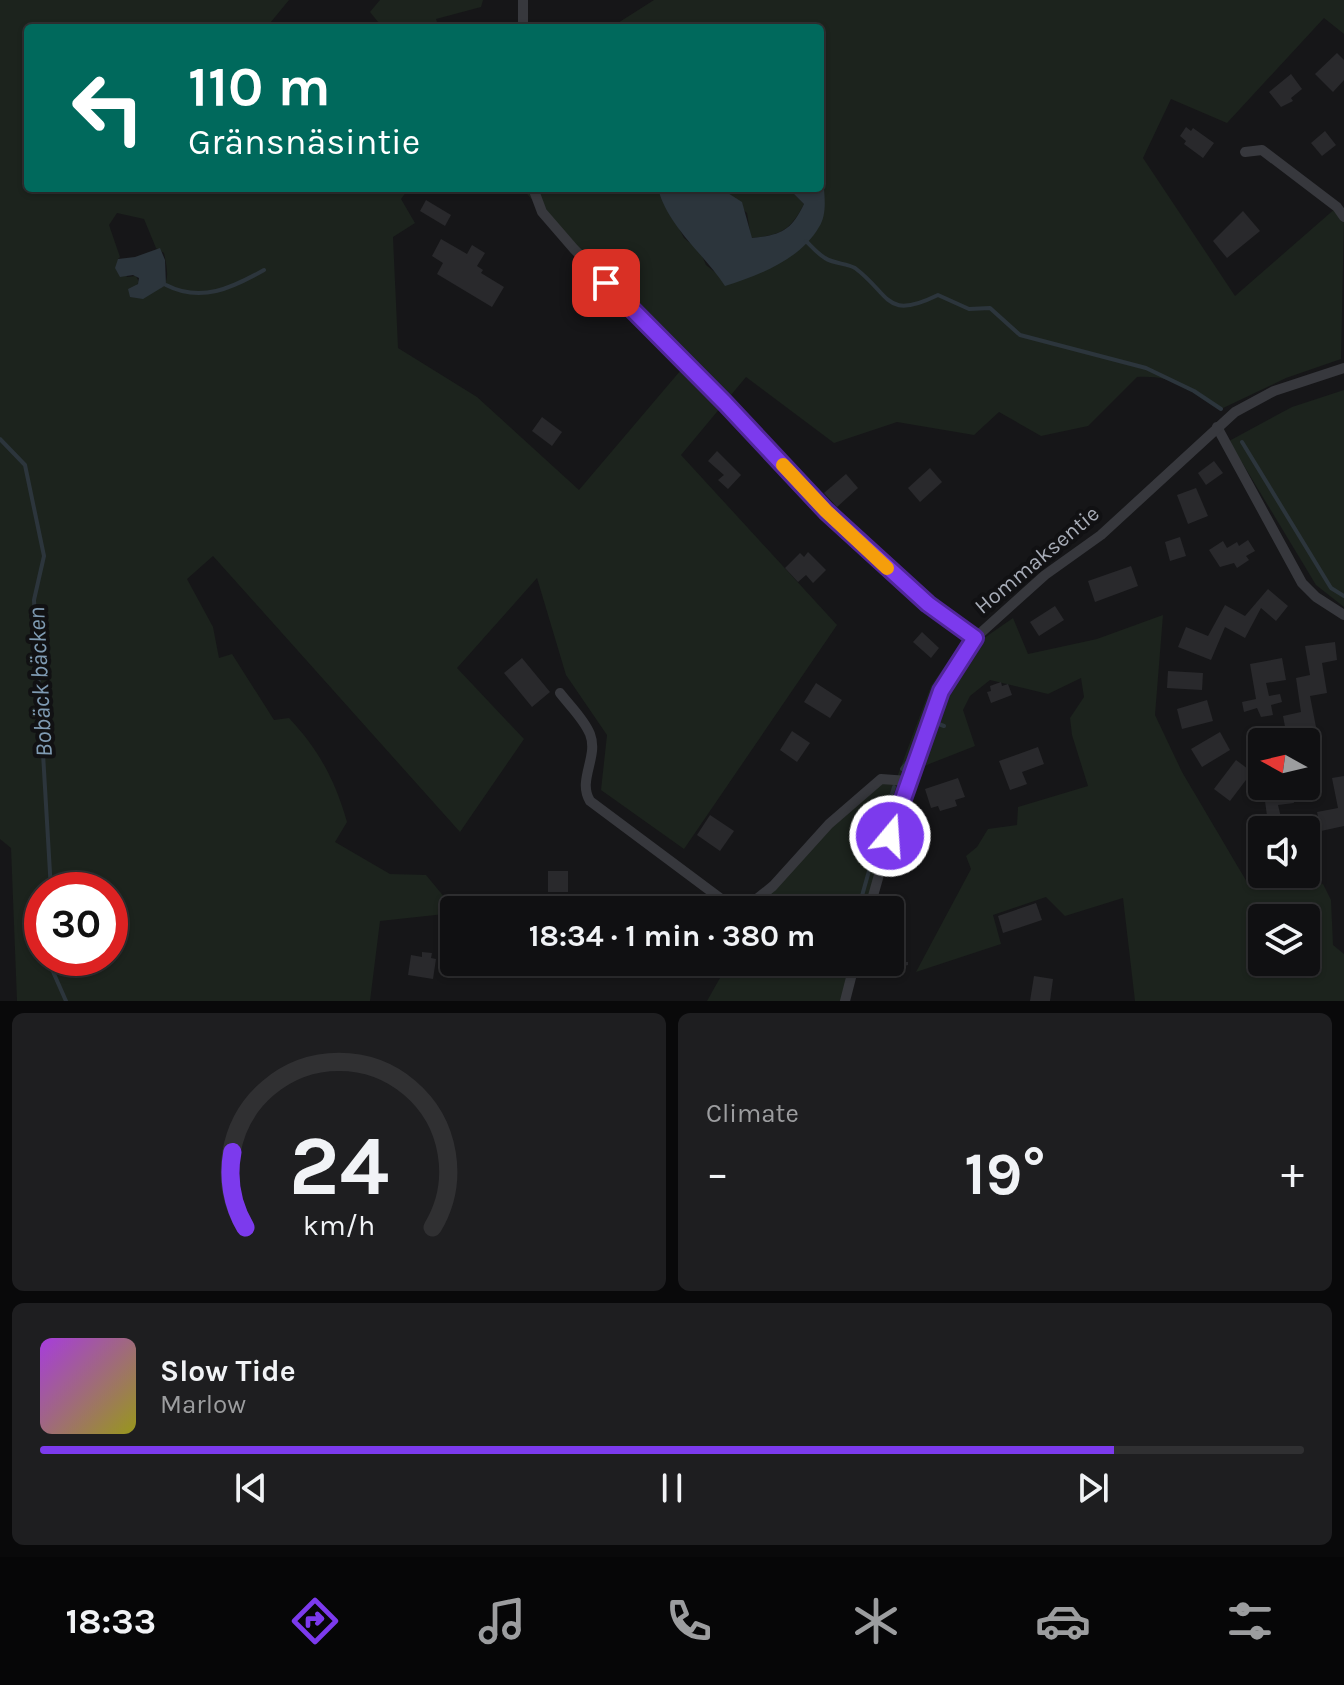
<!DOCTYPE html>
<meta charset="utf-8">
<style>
body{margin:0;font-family:Karla,sans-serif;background:#1e1e20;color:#f1f3f6;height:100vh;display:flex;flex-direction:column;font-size:30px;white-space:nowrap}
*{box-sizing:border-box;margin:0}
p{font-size:26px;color:#9c9d9f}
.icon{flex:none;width:44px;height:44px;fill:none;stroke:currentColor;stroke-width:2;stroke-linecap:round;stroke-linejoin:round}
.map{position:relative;height:1001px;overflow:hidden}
.sheet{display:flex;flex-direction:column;gap:12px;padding:12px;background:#09090a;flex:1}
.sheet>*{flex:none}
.banner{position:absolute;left:24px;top:24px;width:800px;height:168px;border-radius:8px;box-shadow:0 2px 6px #0004,0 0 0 2px #303032;background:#00695c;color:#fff;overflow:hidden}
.needle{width:52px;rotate:278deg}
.tools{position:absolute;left:1248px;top:728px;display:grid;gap:16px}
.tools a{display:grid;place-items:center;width:72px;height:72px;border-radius:8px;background:#101012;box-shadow:0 2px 6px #0004,0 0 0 2px #303032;font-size:40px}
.speed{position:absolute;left:24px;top:872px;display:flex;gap:16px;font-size:40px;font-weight:700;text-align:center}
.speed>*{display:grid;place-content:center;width:104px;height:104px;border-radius:50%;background:#101012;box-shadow:0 2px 6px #0004,0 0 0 2px #303032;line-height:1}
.speed .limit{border:12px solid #d22;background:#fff;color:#111}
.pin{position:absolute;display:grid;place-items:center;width:68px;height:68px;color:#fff;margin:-34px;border-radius:16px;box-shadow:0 4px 12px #0006}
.me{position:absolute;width:88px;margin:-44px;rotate:18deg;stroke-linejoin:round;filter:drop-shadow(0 0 6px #0008)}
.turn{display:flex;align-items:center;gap:28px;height:168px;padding:0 32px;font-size:36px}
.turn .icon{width:104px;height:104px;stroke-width:2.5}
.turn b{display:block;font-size:56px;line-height:68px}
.big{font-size:60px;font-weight:700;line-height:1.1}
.sheet .widget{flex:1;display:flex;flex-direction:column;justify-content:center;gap:12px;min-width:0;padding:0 28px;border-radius:12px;background:#1e1e20}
.sheet .dial{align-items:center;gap:0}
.dial svg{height:208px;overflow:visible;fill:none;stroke:#303032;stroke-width:7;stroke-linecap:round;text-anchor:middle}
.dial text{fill:#f1f3f6;stroke:none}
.song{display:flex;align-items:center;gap:24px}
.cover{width:96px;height:96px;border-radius:12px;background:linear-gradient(135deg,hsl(280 70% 55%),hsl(60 70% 35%))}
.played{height:8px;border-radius:4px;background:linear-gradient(90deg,#7c3aed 85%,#303032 85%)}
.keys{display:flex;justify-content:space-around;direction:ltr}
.heat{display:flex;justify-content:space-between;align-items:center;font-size:44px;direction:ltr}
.sheet .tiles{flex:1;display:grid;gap:12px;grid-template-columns:1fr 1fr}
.widget:last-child{grid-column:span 2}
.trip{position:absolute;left:440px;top:896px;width:464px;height:80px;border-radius:8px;background:#101012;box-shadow:0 2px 6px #0004,0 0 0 2px #303032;font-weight:700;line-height:80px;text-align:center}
.tab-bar{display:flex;height:128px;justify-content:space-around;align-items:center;background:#060607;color:#9c9d9f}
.tab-bar .icon{width:56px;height:56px}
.tab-bar .on{color:#7c3aed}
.tab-bar b{font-size:36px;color:#f1f3f6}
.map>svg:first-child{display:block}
.green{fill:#1c231d;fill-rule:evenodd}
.water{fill:#2c353c}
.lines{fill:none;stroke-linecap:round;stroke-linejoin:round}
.stream{stroke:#2c353c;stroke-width:4}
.building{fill:#29292c}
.minor{stroke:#37383d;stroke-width:10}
.route-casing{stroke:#51269a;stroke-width:20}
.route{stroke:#7c3aed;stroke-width:14}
.slow{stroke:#f59e0b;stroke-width:14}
.labels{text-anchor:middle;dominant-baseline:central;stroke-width:8;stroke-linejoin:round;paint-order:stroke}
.street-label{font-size:22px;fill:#a8adb8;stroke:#111113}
.water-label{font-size:24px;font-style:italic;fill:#7f9bb3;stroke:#111113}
</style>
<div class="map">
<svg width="1344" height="1001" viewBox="0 0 1344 1001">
<rect width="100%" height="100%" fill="#161618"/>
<!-- green -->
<g class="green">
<path d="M 0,0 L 289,0 L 266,28 L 28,28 L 28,188 L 409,188 L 401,199 L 415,223 L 393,237 L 398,348 L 477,397 L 579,490 L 686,364 L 574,249 L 522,188 L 658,188 L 684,238 L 700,251 L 706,265 L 716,273 L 806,241 L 823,178 L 820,175 L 820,28 L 610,28 L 654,0 L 1344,0 L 1344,34 L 1324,18 L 1227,123 L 1171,99 L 1143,158 L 1235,296 L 1337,207 L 1344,217 L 1341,359 L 1286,378 L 1221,409 C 1192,389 1173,375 1137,377 L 1088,426 L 1041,436 L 999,412 L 974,435 L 897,422 L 834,443 L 746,377 L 681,455 L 837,625 L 684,849 L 601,790 L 607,735 L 566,675 L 537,578 L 457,668 L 524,739 L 460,832 L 213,556 L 187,579 L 213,627 L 219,658 L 232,654 L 274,720 L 289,718 C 319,750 335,780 347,822 L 335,842 L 390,874 L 426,875 L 455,910 L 454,913 L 380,921 L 370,1001 L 17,1001 L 11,848 L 0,839 ZM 117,213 L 144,219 L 156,248 L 164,253 C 171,285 168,292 136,286 L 139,282 L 136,276 L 127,277 L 118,259 L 120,257 L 109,225 ZM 42,890 L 110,890 L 110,958 L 42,958 Z"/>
<polygon points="380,0 483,0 481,7 436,19 439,28 383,28 370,12"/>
<path d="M 720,188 L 788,188 L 804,204 C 790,231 781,235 751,238 L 747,213 Z"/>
<polygon points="1344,390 1344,607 1316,585 1229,441 1292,407"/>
<path d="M 1163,615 L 1155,715 L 1182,772 L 1251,889 L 1323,884 L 1331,900 L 1333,945 L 1344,954 L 1344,1001 L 1135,1001 L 1123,898 L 1065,916 L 1046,897 L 993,915 L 1001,944 L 916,972 L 971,869 L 966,856 L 977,847 L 988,829 L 1017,825 L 1018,807 L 1088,786 L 1072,735 L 1070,718 L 1084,697 L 1081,678 L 1048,694 L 990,680 L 970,696 L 963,710 L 975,746 L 919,768 L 944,697 L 977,643 L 1013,618 L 1028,654 L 1097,639 ZM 1262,918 L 1306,918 L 1306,962 L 1262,962 Z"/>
<polygon points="966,635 975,638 941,691 869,910 759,910 773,886 881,779 896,780 931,686"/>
<polygon points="729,962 855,962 845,1001 707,1001"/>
</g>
<!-- water -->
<g class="water">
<path d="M 820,175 L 823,178 C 824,193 828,213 819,227 C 801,259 758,276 725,286 C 705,255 667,226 658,188 L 720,188 L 742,202 L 752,238 C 781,235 791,231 804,204 L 788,188 L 820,188 Z"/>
<polygon points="160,248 165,260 166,285 143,299 130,297 128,289 138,284 139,278 133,275 120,277 115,268 118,259 135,257"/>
</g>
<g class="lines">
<!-- stream -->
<g class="stream">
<path d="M 806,241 C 812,247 818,254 825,258 C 834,264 846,263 855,268 C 891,295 885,321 938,295 L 969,309 L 990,308 L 1020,335 L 1146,368 L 1194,391 L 1221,409"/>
<path d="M 166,285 C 201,303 232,288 264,270"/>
<polyline points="0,439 25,465 44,556 34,600 51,890"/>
<polyline points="1242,442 1331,588 1344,596"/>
<polyline points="902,769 909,760 925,719 944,726"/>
<polyline points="879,836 894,787"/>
<polyline points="858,910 876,846"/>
<polyline points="47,958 66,1001"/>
</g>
</g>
<!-- building -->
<g class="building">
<polygon points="1337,53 1344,60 1344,80 1333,92 1315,74"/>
<polygon points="1291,74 1302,89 1291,98 1293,101 1281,107 1269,92"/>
<polygon points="1186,127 1191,131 1193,128 1214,143 1203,158 1184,144 1186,141 1180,136"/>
<polygon points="1325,131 1336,145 1322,156 1311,143"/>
<polygon points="426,200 451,215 445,226 420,211"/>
<polygon points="1243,211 1260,231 1227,258 1213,241"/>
<polygon points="441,239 467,254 472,245 485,253 477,266 483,270 481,273 504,287 492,307 437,274 443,263 432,256"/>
<polygon points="542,417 562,432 552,446 532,431"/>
<polygon points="717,451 741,475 728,489 718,480 724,475 708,461"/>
<polygon points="1214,461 1223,473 1206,485 1198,473"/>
<polygon points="930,468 942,482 920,502 908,488"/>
<polygon points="846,474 858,488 837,507 824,493"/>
<polygon points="1196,488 1208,516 1188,524 1177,495"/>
<polygon points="1180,537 1186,556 1170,561 1165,542"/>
<polygon points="1248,540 1255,551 1246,556 1249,560 1237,568 1234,563 1220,567 1209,550 1223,541 1227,548 1237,542 1239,546"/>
<polygon points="808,552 826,570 813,583 806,575 798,582 785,568 800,553 804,557"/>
<polygon points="1131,566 1138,586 1095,602 1088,581"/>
<polygon points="1268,589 1288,606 1276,621 1261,608 1245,638 1225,627 1211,660 1178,647 1186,627 1208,636 1225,605 1245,616"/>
<polygon points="1055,606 1064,620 1039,636 1030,622"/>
<polygon points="922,632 939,648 931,658 913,642"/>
<polygon points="1335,642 1337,660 1322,663 1327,693 1310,696 1316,727 1302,730 1304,742 1288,742 1283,716 1301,712 1296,678 1310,675 1305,646"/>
<polygon points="522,658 550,692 532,707 504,673"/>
<polygon points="1282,658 1286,680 1266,683 1269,696 1280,694 1282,702 1271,705 1273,715 1261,717 1257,708 1244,712 1242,702 1256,699 1250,664"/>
<polygon points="1168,671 1203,673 1202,690 1167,688"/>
<polygon points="1001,682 1002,686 1008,684 1012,695 991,703 987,692 991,691 990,686"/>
<polygon points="816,683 842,700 830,718 804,702"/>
<polygon points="1207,700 1213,721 1182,729 1177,709"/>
<polygon points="792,731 810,743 797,762 780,750"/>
<polygon points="1220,732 1230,750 1202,767 1191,749"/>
<polygon points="1038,747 1044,764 1022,772 1027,784 1010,790 999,761"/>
<polygon points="1236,760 1252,772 1230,801 1214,789"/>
<polygon points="1344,776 1344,826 1321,831 1317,812 1338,808 1332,778"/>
<polygon points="958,778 965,797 955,800 957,806 940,811 938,806 931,808 925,789"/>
<polygon points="1291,786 1294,803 1278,805 1284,830 1269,830 1263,787"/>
<polygon points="710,815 734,831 720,851 697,835"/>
<rect x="548" y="871" width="20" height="21"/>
<polygon points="1036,903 1042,920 1003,933 998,916"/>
<polygon points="422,952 432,953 431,958 436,959 433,979 408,975 411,955 422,957"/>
<polygon points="863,962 908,962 908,965 866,977"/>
<polygon points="1034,976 1053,979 1050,1001 1030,1001"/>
</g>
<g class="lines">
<!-- minor -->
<g class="minor">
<polyline points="523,28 523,0"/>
<polyline points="1245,152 1262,150 1337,207 1344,217"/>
<polyline points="533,188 542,212 574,249 725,403 826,511 928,604 975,638"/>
<polyline points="1217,427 1302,583 1316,597 1344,615"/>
<path d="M 560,693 C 570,706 584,719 590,734 C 599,757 577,780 590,801 L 736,910"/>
<polyline points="743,910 773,886 829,824 881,779 908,781"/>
<polyline points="869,910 894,822 941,691 975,638 1045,575 1101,535 1235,412 1274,391 1344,368"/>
<polyline points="845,1001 855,962"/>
</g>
</g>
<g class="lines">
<defs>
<polyline id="route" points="606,283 725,403 826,511 928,604 975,638 941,691 890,836"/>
</defs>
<!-- route casing -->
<use href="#route" class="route-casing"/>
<!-- route -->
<use href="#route" class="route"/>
<!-- slow -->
<polyline class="slow" points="783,465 826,511 887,568"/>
</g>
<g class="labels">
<!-- street labels -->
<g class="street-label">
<text transform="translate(1037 560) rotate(-40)">Hommaksentie</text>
</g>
<!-- water labels -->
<g class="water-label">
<text transform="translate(40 682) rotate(-93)">Bobäck bäcken</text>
</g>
</g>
</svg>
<div class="tools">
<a><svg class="needle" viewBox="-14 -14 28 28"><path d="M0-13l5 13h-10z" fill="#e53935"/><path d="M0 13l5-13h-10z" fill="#9c9d9f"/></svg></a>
<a><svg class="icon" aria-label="sound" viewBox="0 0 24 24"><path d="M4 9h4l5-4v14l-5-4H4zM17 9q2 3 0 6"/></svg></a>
<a><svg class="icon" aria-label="layers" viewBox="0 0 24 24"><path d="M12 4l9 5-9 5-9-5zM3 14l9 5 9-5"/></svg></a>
</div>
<div class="speed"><div class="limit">30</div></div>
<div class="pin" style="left:606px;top:283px;background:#d93025"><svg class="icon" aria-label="arrive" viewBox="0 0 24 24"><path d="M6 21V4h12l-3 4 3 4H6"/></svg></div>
<svg class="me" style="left:890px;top:836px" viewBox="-20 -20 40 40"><circle r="17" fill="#7c3aed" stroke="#fff" stroke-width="3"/><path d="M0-11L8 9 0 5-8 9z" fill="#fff"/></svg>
<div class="trip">18:34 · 1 min · 380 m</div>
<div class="banner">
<div class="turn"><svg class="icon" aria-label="left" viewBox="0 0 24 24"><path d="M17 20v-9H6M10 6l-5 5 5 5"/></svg><div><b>110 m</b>Gränsnäsintie</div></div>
</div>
</div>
<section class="sheet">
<div class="tiles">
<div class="widget dial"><svg viewBox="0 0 100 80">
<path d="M14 69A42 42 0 1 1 86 69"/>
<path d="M14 69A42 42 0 0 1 9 40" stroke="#7c3aed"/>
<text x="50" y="56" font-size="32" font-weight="700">24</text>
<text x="50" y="72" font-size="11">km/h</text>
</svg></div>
<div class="widget"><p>Climate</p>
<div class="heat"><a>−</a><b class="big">19°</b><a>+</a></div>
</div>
<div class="widget">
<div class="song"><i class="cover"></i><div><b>Slow Tide</b><p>Marlow</p></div></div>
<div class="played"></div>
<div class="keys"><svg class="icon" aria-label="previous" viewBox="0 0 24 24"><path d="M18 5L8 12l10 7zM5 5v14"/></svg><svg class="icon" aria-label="pause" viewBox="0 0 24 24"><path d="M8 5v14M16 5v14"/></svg><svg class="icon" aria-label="next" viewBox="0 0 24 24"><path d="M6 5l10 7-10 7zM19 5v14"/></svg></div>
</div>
</div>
</section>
<nav class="tab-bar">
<b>18:33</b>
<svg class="icon on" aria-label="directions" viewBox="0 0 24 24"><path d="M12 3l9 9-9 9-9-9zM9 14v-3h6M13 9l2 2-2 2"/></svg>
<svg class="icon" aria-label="music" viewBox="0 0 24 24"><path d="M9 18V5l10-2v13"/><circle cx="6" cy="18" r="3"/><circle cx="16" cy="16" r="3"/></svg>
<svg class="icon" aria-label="phone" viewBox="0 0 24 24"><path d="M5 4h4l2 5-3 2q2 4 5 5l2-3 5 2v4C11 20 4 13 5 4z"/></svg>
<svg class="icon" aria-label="climate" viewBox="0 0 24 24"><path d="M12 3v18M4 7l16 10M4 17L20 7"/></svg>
<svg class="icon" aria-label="car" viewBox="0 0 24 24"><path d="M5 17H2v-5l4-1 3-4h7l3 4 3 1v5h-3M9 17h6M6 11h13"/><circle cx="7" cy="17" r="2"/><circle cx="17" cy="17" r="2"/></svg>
<svg class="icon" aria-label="filters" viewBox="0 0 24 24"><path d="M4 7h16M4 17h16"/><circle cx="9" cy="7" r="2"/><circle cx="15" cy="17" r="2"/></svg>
</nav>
